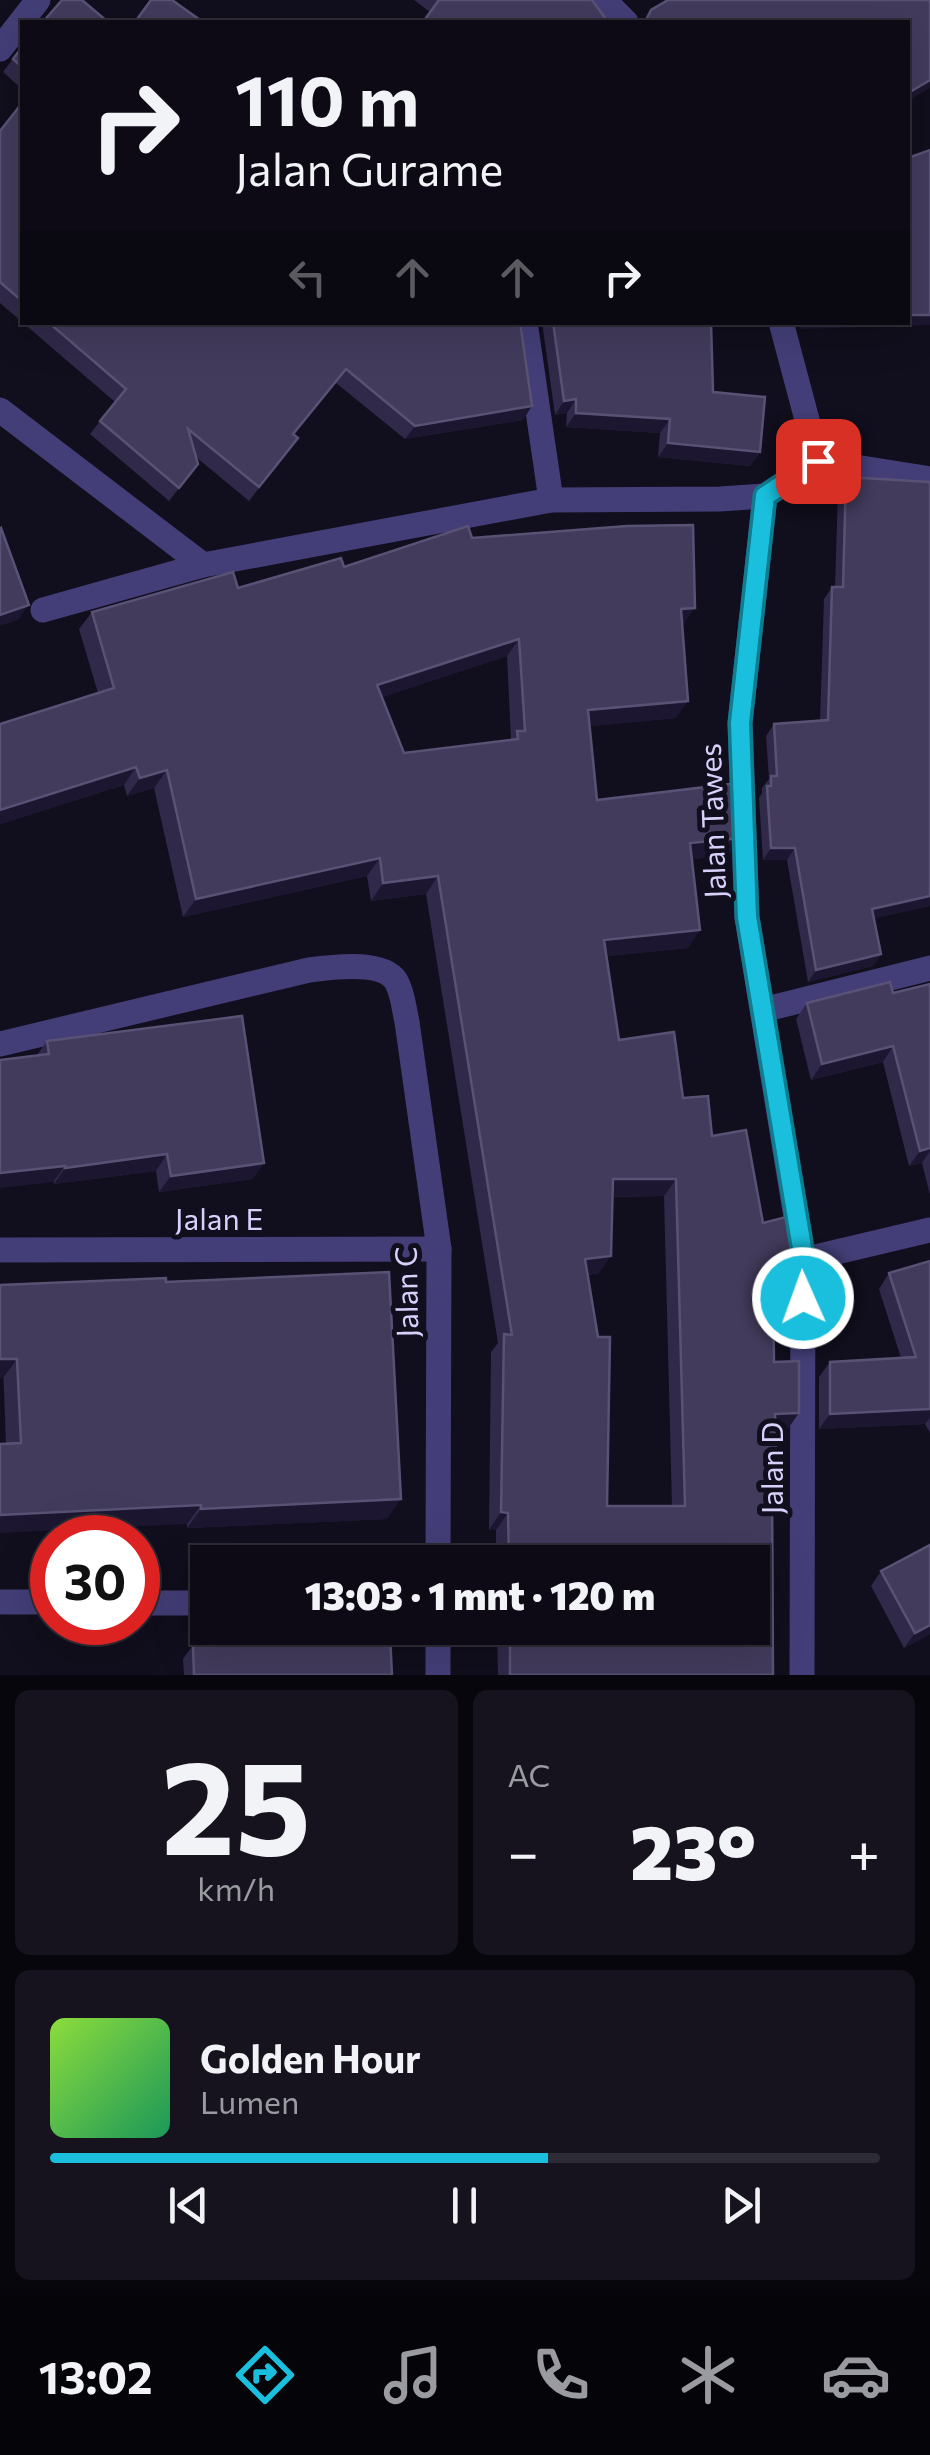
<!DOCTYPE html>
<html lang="id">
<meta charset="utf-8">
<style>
body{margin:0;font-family:Commissioner,sans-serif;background:#16131f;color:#f1f3f6;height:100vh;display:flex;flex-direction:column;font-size:38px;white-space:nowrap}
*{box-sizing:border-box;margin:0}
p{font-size:32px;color:#9a9aa1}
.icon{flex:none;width:55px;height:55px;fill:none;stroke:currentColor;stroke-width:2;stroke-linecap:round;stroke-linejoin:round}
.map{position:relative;height:1675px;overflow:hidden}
.side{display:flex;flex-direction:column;gap:15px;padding:15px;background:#07060c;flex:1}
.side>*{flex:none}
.top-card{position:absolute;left:20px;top:20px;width:890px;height:305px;border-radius:0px;box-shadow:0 10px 40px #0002,0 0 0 2px #2d2b35;background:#0d0a16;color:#f1f3f6;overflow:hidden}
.speed{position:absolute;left:30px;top:1515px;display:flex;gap:20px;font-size:50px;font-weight:700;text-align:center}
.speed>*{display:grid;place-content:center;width:130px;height:130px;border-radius:50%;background:#0d0a16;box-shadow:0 10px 40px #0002,0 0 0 2px #2d2b35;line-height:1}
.speed .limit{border:15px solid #d22;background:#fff;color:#111}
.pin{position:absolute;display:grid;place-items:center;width:85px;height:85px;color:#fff;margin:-42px;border-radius:20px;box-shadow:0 5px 15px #0006}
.me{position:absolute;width:110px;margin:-55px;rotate:358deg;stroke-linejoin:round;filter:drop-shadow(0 0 8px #0008)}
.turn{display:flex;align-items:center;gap:35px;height:210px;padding:0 50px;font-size:45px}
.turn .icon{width:130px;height:130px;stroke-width:2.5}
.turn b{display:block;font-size:70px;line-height:85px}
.lanes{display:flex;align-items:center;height:95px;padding:0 50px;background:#0003;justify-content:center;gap:50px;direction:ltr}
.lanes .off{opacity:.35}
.big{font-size:75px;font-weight:800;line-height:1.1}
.side .widget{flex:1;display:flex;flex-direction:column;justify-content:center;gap:15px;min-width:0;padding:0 35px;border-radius:15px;background:#16131f}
.side .dial{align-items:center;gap:0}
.dial b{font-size:130px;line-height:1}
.song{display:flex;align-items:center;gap:30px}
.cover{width:120px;height:120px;border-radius:15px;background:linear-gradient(135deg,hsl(90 70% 55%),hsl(150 70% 35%))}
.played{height:10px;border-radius:5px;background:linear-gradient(90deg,#19bfdc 60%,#2d2b35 60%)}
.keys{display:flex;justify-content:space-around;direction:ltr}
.heat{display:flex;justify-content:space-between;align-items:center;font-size:55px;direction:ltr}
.side .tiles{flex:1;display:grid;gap:15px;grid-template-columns:1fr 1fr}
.widget:last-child{grid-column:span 2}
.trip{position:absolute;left:190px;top:1545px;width:580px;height:100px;border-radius:0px;background:#0d0a16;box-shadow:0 10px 40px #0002,0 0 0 2px #2d2b35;font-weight:800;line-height:100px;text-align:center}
.menu{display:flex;height:160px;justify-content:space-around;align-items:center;background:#050409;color:#9a9aa1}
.menu .icon{width:70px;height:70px}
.menu .on{color:#19bfdc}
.menu b{font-size:45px;color:#f1f3f6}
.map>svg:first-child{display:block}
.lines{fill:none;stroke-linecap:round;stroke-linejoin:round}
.minor{stroke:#433e77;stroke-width:25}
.wall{fill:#302949;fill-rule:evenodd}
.shaded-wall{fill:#1c1630}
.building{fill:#423b5c;stroke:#595275;stroke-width:2.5;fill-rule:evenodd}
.route-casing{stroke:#107c8f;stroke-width:25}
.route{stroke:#19bfdc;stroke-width:18}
.labels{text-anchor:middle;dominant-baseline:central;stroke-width:10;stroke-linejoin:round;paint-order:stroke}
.street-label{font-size:30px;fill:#d6d0fa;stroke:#110e1d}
</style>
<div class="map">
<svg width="930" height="1675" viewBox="0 0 930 1675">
<rect width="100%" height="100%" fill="#110e1d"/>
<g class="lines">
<!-- minor -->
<g class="minor">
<polyline points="604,0 626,22"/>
<polyline points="0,49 38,0"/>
<polyline points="525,322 551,500"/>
<polyline points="781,322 818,461"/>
<polyline points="0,410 203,565"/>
<polyline points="765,496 740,723 747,917 803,1260 802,1675"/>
<polyline points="43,610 203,565 551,500 720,499 765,496 818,461 930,479"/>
<polyline points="763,1010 930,968"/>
<path d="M 0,1044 L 309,970 C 331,967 383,960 396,981 C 403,993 404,1009 407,1022 L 439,1249 L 438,1562"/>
<polyline points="0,1250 439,1249"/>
<polyline points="803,1260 930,1230"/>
<polyline points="0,1602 52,1602"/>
<polyline points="138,1603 208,1603"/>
<polyline points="438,1628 438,1675"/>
</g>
</g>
<!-- wall -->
<g class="wall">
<polygon points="414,0 592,0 608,22 430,12"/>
<polygon points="22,47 22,89 3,72"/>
<polygon points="22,103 22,322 520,322 523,420 405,439 336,383 294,435 298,438 249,501 196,457 198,464 169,501 90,434 115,402 0,303 0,131"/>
<polygon points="542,322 711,322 713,392 760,452 750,466 658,457 660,433 566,427 567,413 555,415"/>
<polygon points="846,477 930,482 930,906 874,918 881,954 873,966 808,982 787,860 763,860 759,798 762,793 762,788 769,779 766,736 774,724 820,721 824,599 832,587 835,587 838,489"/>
<path d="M 472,538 L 682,626 L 676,718 L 589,726 L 597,800 L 729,855 L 692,859 L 688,948 L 607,956 L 619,1040 L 683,1098 L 712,1136 L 763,1223 L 787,1288 L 773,1291 L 774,1362 L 799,1413 L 786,1431 L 776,1432 L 772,1483 L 773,1675 L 498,1675 L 497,1628 L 752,1628 L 752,1562 L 496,1562 L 496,1530 L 489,1530 L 491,1352 L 498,1343 L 426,894 L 371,901 L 367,876 L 183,917 L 154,788 L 127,796 L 124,785 L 0,824 L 0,724 L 98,693 L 79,629 L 92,612 L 238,588 L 344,567 ZM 507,656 L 511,740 L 404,753 L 382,697 ZM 664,1196 L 672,1506 L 607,1506 L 588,1275 L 599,1273 L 612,1197 Z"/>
<polygon points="930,984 930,1195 922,1163 909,1166 883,1062 811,1080 796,1019 807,1003 893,993"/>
<polygon points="47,1041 264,1163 252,1179 159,1192 156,1171 54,1184 37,1055"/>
<polygon points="930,1261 930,1433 925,1424 819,1429 819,1377 830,1362 901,1358 879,1289 889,1273"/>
<polygon points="166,1282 387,1519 187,1528 187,1524 6,1444 0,1285"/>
<polygon points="930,1545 930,1634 904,1648 871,1586 881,1571"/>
<polygon points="193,1645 392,1675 184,1675 183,1659"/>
</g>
<!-- shaded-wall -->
<g class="shaded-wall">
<polygon points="930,80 930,88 908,101 908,93"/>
<polygon points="908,315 930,315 930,325 800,329 804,322 908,322"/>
<polygon points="346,369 336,383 283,448 293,434"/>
<polygon points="576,399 567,413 555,415 564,401"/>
<polygon points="532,406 523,420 405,439 415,426"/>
<polygon points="576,413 670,419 660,433 566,427"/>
<polygon points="668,443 760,452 750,466 658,457"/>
<polygon points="29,605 18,620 0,626 0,615"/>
<polygon points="695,608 682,626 681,609"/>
<polygon points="519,639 507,656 364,703 377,685"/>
<polygon points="688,701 676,718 575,728 588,710"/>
<polygon points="136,767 124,785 0,824 0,810"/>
<polygon points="167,770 154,788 127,796 140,778"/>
<polygon points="741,838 729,855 678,861 690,843"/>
<polygon points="771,848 795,848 787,860 763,860"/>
<polygon points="380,858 367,876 183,917 196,899"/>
<polygon points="438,876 426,894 371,901 383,883"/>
<polygon points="930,896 930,906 864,921 872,909"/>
<polygon points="700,930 688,948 592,958 604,940"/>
<polygon points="881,954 873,966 808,982 816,970"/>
<polygon points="893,1046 883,1062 811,1080 822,1064"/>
<polygon points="930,1148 930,1151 922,1163 909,1166 920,1151"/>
<polygon points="167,1154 156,1171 54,1184 65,1168"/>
<polygon points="264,1163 252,1179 159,1192 171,1176"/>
<polygon points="65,1166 53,1182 0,1188 0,1173"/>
<polygon points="613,1179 676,1179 664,1196 600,1197"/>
<polygon points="611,1256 599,1273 573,1277 585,1259"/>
<polygon points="799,1270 787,1288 760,1294 773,1277"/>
<polygon points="0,1359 17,1359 3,1378 0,1378"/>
<polygon points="930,1409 930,1418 925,1424 819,1429 830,1414"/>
<polygon points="799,1413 786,1431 763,1432 775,1414"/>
<polygon points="401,1499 387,1519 187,1528 201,1509"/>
<polygon points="201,1505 187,1524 0,1533 0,1515"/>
<polygon points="501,1512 508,1513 496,1530 489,1530"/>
<polygon points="930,1625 930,1634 904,1648 915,1633"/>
</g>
<!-- building -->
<g class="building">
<polygon points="62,0 82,0 108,22 43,22"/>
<polygon points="151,0 172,0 200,20 198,22 135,22"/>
<polygon points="439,0 592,0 608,22 423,22"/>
<polygon points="668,0 930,0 930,80 908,93 908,22 642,22 646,20 651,10"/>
<polygon points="22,47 22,67 13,59"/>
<polygon points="22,103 22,301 0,282 0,131"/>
<polygon points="930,150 930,315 908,315 908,158"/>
<polygon points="48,322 520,322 532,406 415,426 346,369 293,434 298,438 259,487 188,429 198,464 179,488 100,421 126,389"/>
<polygon points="553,322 711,322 713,392 765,397 760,452 668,443 670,419 576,413 576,399 564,401"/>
<polygon points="846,477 930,482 930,896 872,909 881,954 816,970 795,848 771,848 767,786 771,786 771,776 777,776 774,724 828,720 832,587 843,587"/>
<path d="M 693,525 L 695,608 L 681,609 L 688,701 L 588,710 L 597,800 L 739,783 L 741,838 L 690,843 L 700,930 L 604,940 L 619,1040 L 674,1032 L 683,1098 L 708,1096 L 712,1136 L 746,1130 L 763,1223 L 794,1215 L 796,1224 L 799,1244 L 799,1270 L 773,1277 L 774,1362 L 799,1361 L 799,1413 L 775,1414 L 777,1477 L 772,1477 L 773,1675 L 510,1675 L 510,1628 L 752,1628 L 752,1562 L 509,1562 L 508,1513 L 501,1512 L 504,1334 L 512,1335 L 438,876 L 383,883 L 380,858 L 196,899 L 167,770 L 140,778 L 136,767 L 0,810 L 0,724 L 114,688 L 92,612 L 233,572 L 238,588 L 341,558 L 344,567 L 468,526 L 472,538 L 627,526 ZM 519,639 L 525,731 L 517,731 L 518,739 L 404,753 L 377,685 ZM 613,1179 L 676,1179 L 685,1506 L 607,1506 L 610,1337 L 598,1337 L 585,1259 L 611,1256 Z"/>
<polygon points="1,528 29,605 0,615 0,529"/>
<polygon points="890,982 893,993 930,984 930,1148 920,1151 893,1046 822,1064 807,1003"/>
<polygon points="242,1016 264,1163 171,1176 167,1154 65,1168 65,1166 0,1173 0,1060 49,1054 47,1041"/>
<polygon points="930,1261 930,1409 830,1414 830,1362 916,1357 889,1273"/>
<polygon points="389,1272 401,1499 201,1509 201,1505 0,1515 0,1444 21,1443 17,1359 0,1359 0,1285 166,1278 166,1282"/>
<polygon points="930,1545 930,1625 915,1633 881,1571"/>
<polygon points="390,1635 392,1675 194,1675 193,1645"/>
</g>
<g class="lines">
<defs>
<polyline id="route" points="803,1298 804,1260 747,917 740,723 765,496 818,461"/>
</defs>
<!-- route casing -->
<use href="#route" class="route-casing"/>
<!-- route -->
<use href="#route" class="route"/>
</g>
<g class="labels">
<!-- street labels -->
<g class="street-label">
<text transform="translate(711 821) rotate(-92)">Jalan Tawes</text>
<text x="219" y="1217">Jalan E</text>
<text transform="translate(405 1292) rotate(-91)">Jalan C</text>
<text transform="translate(770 1468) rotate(-90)">Jalan D</text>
</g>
</g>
</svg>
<div class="speed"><div class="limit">30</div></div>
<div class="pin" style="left:818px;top:461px;background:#d93025"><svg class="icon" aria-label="arrive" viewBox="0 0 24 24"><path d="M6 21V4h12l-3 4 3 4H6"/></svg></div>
<svg class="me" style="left:803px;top:1298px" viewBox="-20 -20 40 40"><circle r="17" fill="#19bfdc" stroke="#fff" stroke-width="3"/><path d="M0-11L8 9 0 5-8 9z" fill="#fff"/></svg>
<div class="trip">13:03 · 1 mnt · 120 m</div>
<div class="top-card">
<div class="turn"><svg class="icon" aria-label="right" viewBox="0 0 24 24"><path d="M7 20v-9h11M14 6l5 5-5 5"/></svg><div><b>110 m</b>Jalan Gurame</div></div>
<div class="lanes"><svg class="icon off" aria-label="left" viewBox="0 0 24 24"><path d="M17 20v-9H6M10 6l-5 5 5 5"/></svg><svg class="icon off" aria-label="ahead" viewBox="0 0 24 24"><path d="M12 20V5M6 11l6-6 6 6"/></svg><svg class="icon off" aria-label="ahead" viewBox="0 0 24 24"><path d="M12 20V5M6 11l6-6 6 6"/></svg><svg class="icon" aria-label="right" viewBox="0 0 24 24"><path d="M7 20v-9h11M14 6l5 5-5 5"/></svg></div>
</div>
</div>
<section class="side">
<div class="tiles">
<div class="widget dial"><b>25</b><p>km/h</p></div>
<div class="widget"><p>AC</p>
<div class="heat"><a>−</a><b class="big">23°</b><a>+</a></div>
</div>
<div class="widget">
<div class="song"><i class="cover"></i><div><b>Golden Hour</b><p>Lumen</p></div></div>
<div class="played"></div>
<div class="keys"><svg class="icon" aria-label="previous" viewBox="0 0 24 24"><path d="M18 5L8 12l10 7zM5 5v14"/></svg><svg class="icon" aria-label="pause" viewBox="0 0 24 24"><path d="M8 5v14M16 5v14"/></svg><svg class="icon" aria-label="next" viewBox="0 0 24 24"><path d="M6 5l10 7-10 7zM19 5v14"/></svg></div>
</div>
</div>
</section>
<nav class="menu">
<b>13:02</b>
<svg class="icon on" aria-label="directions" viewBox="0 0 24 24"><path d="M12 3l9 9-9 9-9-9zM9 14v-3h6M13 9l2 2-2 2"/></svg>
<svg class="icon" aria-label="music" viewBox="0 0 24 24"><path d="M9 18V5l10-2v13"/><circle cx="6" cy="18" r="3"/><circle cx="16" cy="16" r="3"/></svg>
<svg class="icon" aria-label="phone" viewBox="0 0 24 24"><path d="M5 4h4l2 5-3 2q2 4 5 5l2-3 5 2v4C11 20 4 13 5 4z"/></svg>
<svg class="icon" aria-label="climate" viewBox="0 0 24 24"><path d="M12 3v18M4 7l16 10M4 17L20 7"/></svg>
<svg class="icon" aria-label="car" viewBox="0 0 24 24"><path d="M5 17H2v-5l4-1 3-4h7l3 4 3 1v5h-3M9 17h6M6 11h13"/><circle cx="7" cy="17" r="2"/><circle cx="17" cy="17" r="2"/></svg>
</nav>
